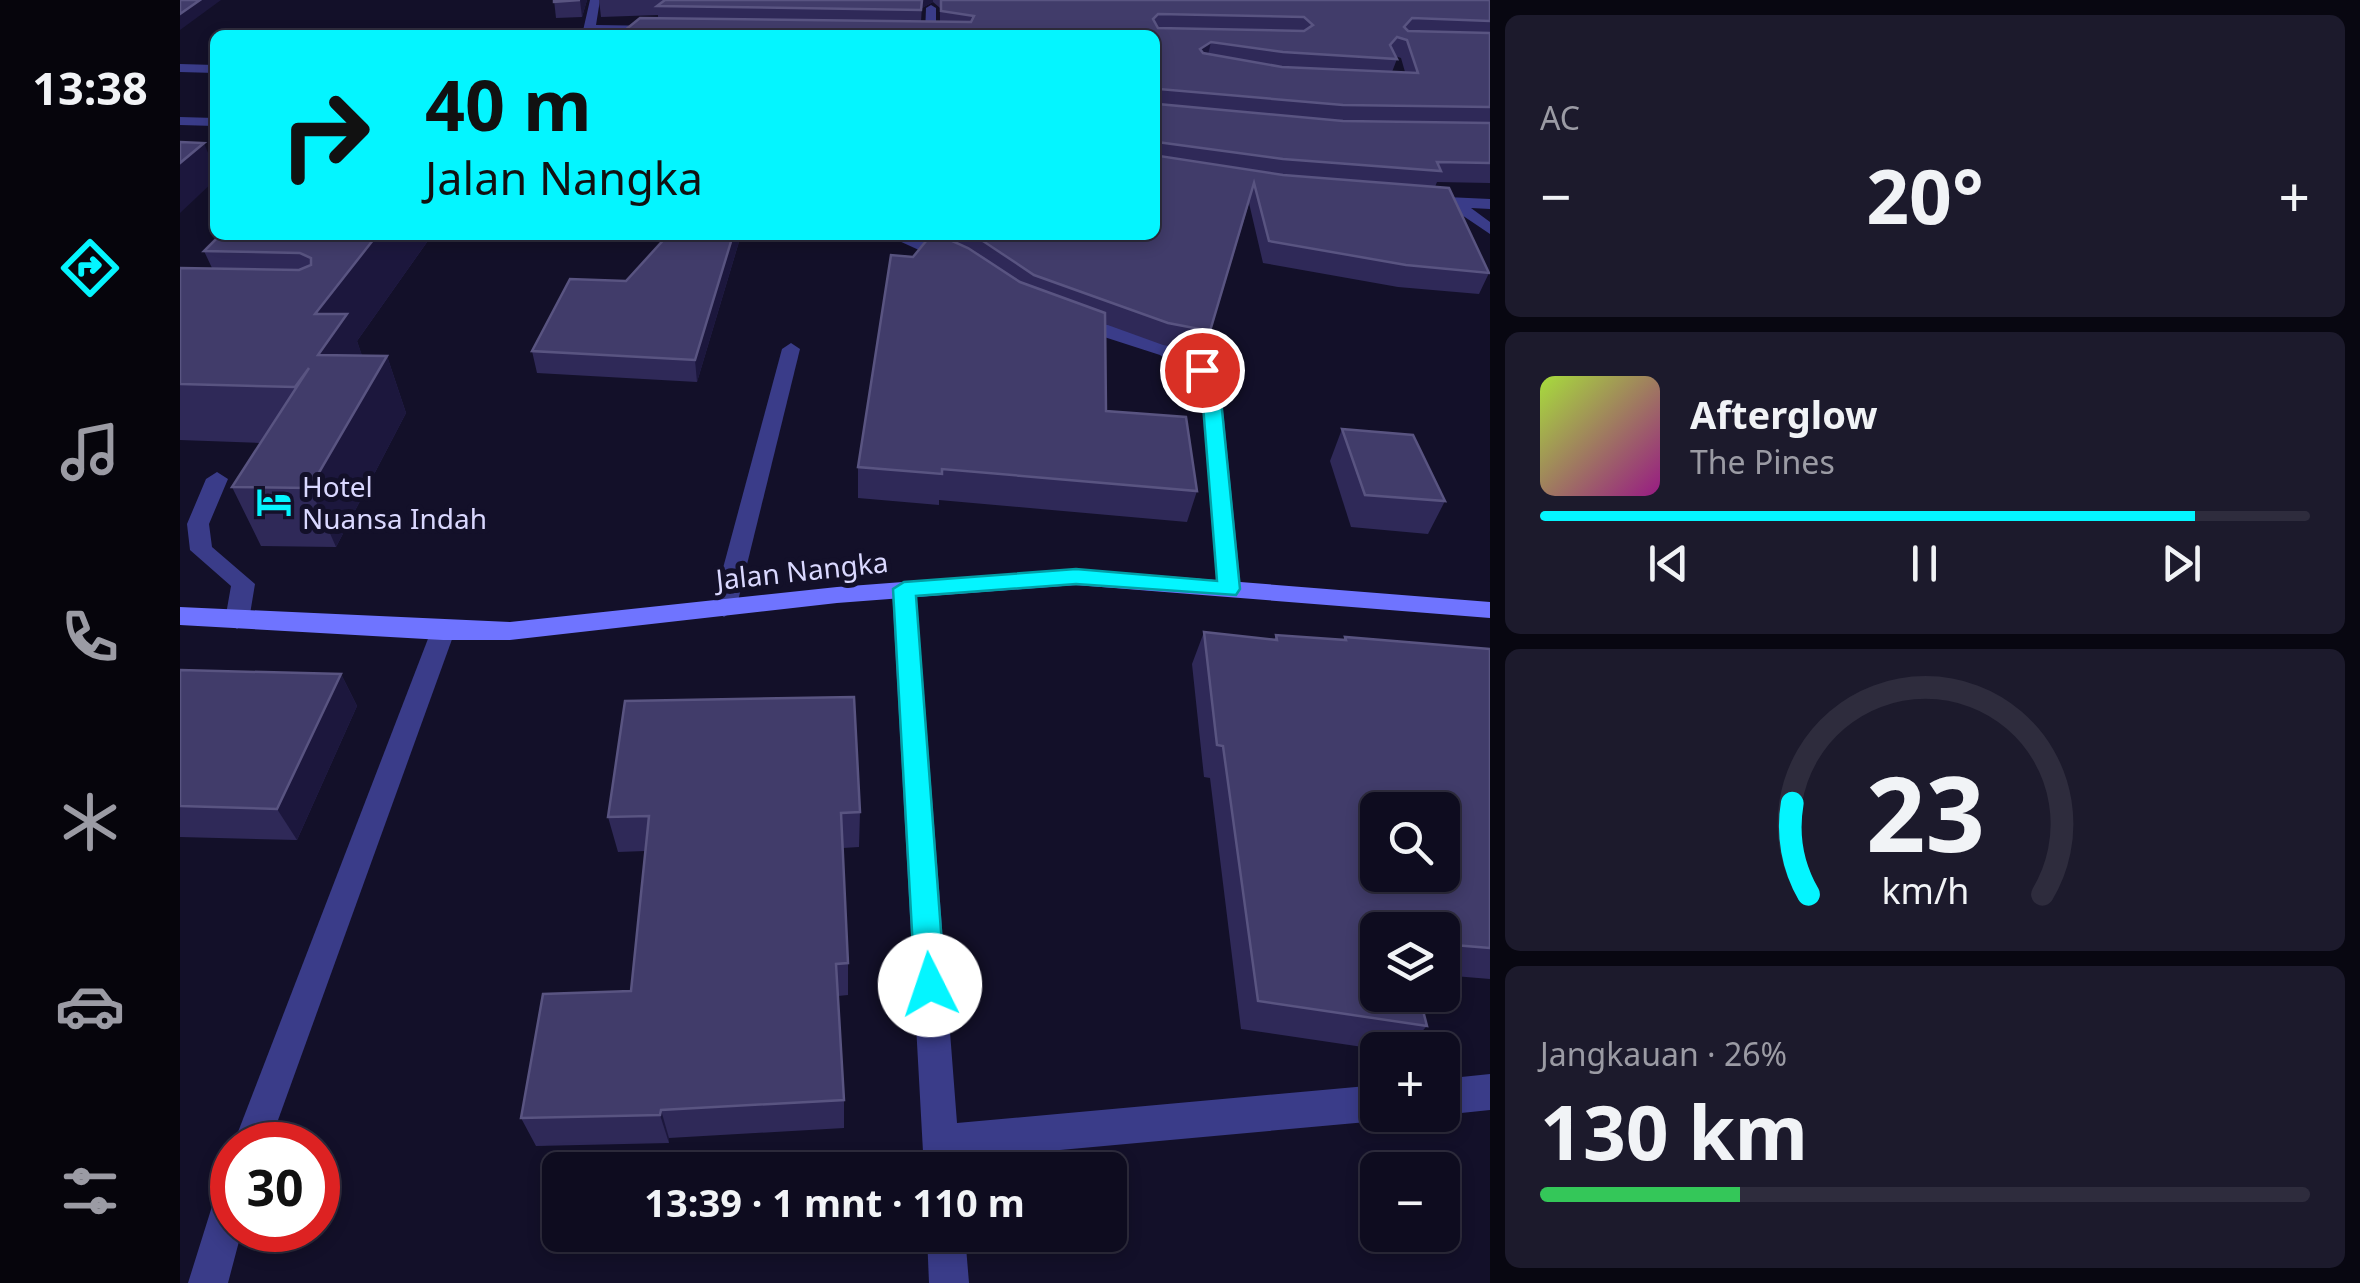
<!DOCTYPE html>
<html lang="id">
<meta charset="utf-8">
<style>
body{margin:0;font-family:"Noto Sans",sans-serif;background:#1c1a2c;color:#f1f3f6;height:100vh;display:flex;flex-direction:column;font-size:38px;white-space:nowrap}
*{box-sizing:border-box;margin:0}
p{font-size:32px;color:#9b9ba4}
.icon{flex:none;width:55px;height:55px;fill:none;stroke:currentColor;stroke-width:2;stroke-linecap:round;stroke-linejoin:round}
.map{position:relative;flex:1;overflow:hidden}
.drawer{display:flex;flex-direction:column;gap:15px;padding:15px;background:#080711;width:870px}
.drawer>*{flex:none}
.top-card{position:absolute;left:30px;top:30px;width:950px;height:210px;border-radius:15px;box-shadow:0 5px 15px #0003,0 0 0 2px #2e2c3d;background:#04f5ff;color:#111;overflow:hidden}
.controls{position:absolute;left:1180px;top:792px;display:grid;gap:20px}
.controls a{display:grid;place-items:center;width:100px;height:100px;border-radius:15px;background:#0e0c1f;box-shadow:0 5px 15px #0003,0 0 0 2px #2e2c3d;font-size:50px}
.speed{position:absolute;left:30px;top:1122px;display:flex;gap:20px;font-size:50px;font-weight:700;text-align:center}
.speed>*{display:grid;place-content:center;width:130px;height:130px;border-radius:50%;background:#0e0c1f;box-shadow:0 5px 15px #0003,0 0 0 2px #2e2c3d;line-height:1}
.speed .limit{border:15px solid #d22;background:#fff;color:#111}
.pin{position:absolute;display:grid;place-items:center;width:85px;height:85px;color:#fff;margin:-42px;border:5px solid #fff;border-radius:50%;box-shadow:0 2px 10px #0007}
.me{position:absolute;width:110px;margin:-55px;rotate:356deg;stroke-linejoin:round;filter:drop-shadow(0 0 8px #0008)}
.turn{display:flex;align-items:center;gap:35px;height:210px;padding:0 50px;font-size:45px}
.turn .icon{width:130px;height:130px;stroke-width:2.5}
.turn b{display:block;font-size:70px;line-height:85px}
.big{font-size:75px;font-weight:700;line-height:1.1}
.drawer .card{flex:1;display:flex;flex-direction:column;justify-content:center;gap:15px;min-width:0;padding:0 35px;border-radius:15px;background:#1c1a2c}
.drawer .dial{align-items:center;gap:0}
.dial svg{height:260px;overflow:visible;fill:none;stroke:#2e2c3d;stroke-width:7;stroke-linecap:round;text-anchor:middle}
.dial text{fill:#f1f3f6;stroke:none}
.song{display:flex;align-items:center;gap:30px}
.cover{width:120px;height:120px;border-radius:15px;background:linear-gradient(135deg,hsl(80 70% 55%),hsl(310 70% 35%))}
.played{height:10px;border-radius:5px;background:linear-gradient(90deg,#04f5ff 85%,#2e2c3d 85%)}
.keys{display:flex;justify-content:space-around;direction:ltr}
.heat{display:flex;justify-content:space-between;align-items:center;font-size:55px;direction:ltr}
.charge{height:15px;border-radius:8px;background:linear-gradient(90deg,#34c759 26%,#2e2c3d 0)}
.trip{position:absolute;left:362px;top:1152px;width:585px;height:100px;border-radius:15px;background:#0e0c1f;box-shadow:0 5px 15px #0003,0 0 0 2px #2e2c3d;font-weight:700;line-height:100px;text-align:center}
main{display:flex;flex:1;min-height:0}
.dock{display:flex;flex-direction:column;width:180px;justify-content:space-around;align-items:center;background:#06050c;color:#9b9ba4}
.dock .icon{width:70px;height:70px}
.dock .current{color:#04f5ff}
.dock b{font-size:45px;color:#f1f3f6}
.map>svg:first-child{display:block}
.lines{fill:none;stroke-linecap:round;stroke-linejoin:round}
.lane{fill:#3a3c89;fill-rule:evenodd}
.street{fill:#3a3c89;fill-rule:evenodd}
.secondary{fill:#6f74ff;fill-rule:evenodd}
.wall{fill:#2f2958;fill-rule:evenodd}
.shaded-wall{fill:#1c173d}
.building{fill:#413c6a;stroke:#595481;stroke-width:2.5;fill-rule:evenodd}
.route{fill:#04f5ff;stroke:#039fa6;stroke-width:2.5}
.labels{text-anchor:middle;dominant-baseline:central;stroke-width:10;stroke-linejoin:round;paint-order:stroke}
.poi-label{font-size:28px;fill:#dad8ff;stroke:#131029;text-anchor:start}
.street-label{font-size:28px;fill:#dad8ff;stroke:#131029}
</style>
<main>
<nav class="dock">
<b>13:38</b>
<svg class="icon current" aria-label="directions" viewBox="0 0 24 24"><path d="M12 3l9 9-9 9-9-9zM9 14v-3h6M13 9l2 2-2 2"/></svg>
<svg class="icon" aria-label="music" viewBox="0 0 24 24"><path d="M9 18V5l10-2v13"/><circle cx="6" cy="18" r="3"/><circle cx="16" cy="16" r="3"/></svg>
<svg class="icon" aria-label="phone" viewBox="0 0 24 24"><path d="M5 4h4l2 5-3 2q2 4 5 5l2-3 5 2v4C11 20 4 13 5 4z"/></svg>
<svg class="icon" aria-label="climate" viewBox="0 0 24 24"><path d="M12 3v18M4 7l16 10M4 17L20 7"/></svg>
<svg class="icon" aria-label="car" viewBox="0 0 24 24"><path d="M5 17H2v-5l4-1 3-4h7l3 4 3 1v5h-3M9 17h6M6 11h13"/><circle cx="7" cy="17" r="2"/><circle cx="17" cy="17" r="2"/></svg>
<svg class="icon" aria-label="filters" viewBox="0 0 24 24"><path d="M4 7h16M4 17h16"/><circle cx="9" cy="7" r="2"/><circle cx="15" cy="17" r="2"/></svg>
</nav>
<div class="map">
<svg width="1310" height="1283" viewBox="0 0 1310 1283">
<rect width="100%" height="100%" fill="#131029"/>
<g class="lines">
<!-- lane -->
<polygon class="lane" points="37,472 48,479 29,524 32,547 75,584 69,620 57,629 45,620 51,586 10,550 7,524 26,479"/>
<!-- street -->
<g class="street">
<polygon points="410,0 420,0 416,25 479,26 485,29 402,35"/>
<polygon points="751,5 756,8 756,34 745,35 746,8"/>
<polygon points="0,64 35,65 35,73 0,72"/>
<polygon points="0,117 35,118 35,126 0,125"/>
<polygon points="1245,196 1310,199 1310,209 1291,208 1310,222 1310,234 1270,207 1240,204 1237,201"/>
<polygon points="706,235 728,235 777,258 763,261"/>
<path d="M 893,316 C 940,328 1008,340 1040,380 L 1061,589 L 1057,595 L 1049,597 L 1037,589 L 1021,381 L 980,355 L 887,325 L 887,317 Z"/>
<polygon points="611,343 620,349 556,609 544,617 532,609 602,349"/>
<polygon points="724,581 736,589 777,1123 1198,1085 1198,1115 1211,1116 1198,1121 780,1159 780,1170 744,1170 712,589"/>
<polygon points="263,622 275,631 89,1145 53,1145 251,631"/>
<polygon points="1310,1074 1310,1110 1262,1115 1262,1079"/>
<polygon points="52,1178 52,1230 62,1230 48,1283 8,1283 39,1184"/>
<polygon points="747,1235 785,1235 789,1283 749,1283"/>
</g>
<!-- secondary -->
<polygon class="secondary" points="896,569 1310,602 1310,618 896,585 657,603 330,640 263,640 0,625 0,607 330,622 657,587"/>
</g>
<!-- wall -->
<g class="wall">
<polygon points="374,0 407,0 402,17 376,18"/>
<path d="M 419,0 L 1310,0 L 1310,183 L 1257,182 L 1255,187 L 1309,273 L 1299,294 L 1218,287 L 1083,263 L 1069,203 L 1024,353 L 983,345 L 925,324 L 926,411 L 1017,491 L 1007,522 L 759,500 L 759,505 L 678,498 L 678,467 L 733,257 L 764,237 L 764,235 L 975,235 L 975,35 L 478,19 L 478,15 L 421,17 ZM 753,2 L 760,8 L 760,22 L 741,21 L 742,8 ZM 1215,56 L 1221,58 L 1225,72 L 1212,72 L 1217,59 Z"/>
<polygon points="252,235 177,341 182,356 207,356 226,413 156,547 81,546 52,487 80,443 0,440 0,268 32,268 24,251"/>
<polygon points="488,235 561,235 517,382 357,373 352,351 446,281"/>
<polygon points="1162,429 1265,501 1248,534 1171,527 1150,461"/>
<polygon points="1024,632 1094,640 1096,635 1164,640 1165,637 1310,649 1310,979 1262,975 1262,930 1198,930 1247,1026 1224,1050 1203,1050 1061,1029 1030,778 1024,777 1012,664"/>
<polygon points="0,670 161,674 177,706 117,840 0,837"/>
<polygon points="680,812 679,847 663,848 668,963 668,995 658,996 664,1100 664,1128 489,1138 489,1143 356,1146 341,1118 451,991 465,851 438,852 428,817"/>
</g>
<!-- shaded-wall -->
<g class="shaded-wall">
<polygon points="20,0 41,0 0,30 0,14"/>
<polygon points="400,0 407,0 402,17"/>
<polygon points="742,0 753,0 753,2 742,8 741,27"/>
<polygon points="1031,42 1027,59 1020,49"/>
<polygon points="24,143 35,170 35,180 0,213 0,163"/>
<polygon points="197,235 252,235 177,341 187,370 138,355 135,314"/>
<polygon points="553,235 561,235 517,382 515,360"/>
<polygon points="207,356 226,413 156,547 130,488"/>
<polygon points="161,674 177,706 117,840 97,809"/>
<polygon points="481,1110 489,1138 489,1143 480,1115"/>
</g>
<!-- building -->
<g class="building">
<polygon points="0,0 20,0 0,14"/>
<polygon points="374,0 400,0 374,2"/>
<polygon points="485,0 742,0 741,10 477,6"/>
<path d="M 761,0 L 1310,0 L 1310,21 L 1232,18 L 1224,27 L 1228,31 L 1310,33 L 1310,107 L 1163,105 L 979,89 L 975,92 L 975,35 L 439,35 L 460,18 L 791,22 L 794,16 L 761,11 ZM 978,14 L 1124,17 L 1133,25 L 1124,31 L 978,28 L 973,19 ZM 1217,37 L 1227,40 L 1238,73 L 1102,67 L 1023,53 L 1020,49 L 1031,42 L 1103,52 L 1217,59 L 1210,45 Z"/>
<polygon points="975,93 978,104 1163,121 1310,123 1310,163 1257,162 1261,171 1103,159 977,142 979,156 1103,175 1269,188 1309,273 1226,265 1089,241 1074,183 1030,331 988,323 854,275 803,241 789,235 975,235"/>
<polygon points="0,142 24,143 0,163"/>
<polygon points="40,235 197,235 135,314 167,314 138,355 207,356 130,488 52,487 129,368 115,387 0,384 0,268 119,270 131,265 131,258 120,253 24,251"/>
<polygon points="488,235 553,235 515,360 352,351 390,279 446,281"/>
<polygon points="751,235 759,235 788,248 840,282 925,313 926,411 1006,417 1017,491 762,469 762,474 678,467 711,255 733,257"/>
<polygon points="1162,429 1233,435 1265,501 1185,495"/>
<path d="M 1024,632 L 1097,640 L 1096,635 L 1166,640 L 1165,637 L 1310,649 L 1310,948 L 1262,944 L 1262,930 L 1198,930 L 1198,995 L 1239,995 L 1247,1026 L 1078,1001 L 1043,746 L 1037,745 ZM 1198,810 L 1262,810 L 1262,875 L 1198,875 Z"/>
<polygon points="0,670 161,674 97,809 0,806"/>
<polygon points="674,697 680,812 661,813 668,963 656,964 664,1100 481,1110 480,1115 341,1118 363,994 451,991 469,816 428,817 445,701"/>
</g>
<!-- route -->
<polygon class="route" points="1022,365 1028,366 1039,380 1060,589 1056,595 896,584 736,596 765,985 760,995 750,999 739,995 735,985 713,589 724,582 896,569 1037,581 1021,380 1014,370"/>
<!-- icons -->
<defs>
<symbol id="hotel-bare" viewBox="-9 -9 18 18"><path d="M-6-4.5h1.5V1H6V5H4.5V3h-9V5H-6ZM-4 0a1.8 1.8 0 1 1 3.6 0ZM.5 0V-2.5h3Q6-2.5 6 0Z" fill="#04f5ff" stroke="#131029" stroke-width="2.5" paint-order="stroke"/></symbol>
</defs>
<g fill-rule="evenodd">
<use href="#hotel-bare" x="69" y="477" width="50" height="50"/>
</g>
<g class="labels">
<!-- poi labels -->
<g class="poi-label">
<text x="122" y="486">Hotel<tspan x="122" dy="32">Nuansa Indah</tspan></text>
</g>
<!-- street labels -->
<g class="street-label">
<text transform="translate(622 570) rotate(-6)">Jalan Nangka</text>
</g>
</g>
</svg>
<div class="controls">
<a><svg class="icon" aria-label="search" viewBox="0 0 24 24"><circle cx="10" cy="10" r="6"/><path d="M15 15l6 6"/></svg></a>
<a><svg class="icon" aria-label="layers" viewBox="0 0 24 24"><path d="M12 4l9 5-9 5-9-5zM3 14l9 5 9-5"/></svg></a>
<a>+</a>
<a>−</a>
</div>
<div class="speed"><div class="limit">30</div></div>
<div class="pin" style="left:1022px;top:370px;background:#d93025"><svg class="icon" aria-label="arrive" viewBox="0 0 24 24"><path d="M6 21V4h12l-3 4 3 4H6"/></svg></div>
<svg class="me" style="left:750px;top:985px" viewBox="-20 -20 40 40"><circle r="19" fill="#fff"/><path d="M0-13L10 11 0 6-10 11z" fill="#04f5ff"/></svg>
<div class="trip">13:39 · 1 mnt · 110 m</div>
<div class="top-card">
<div class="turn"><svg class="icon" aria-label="right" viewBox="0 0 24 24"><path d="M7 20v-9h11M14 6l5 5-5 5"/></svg><div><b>40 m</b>Jalan Nangka</div></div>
</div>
</div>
<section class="drawer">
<div class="card"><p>AC</p>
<div class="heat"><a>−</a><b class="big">20°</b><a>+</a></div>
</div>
<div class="card">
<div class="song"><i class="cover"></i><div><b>Afterglow</b><p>The Pines</p></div></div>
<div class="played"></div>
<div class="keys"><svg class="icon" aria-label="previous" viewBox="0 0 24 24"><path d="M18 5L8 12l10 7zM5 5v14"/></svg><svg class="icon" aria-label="pause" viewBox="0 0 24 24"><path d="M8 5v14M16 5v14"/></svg><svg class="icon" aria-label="next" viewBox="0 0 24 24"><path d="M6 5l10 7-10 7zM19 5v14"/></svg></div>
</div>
<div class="card dial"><svg viewBox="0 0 100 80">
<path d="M14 69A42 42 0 1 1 86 69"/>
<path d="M14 69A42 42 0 0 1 9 41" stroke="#04f5ff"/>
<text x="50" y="56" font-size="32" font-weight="700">23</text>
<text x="50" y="72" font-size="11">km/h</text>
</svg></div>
<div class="card"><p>Jangkauan · 26%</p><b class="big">130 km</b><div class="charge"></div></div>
</section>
</main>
